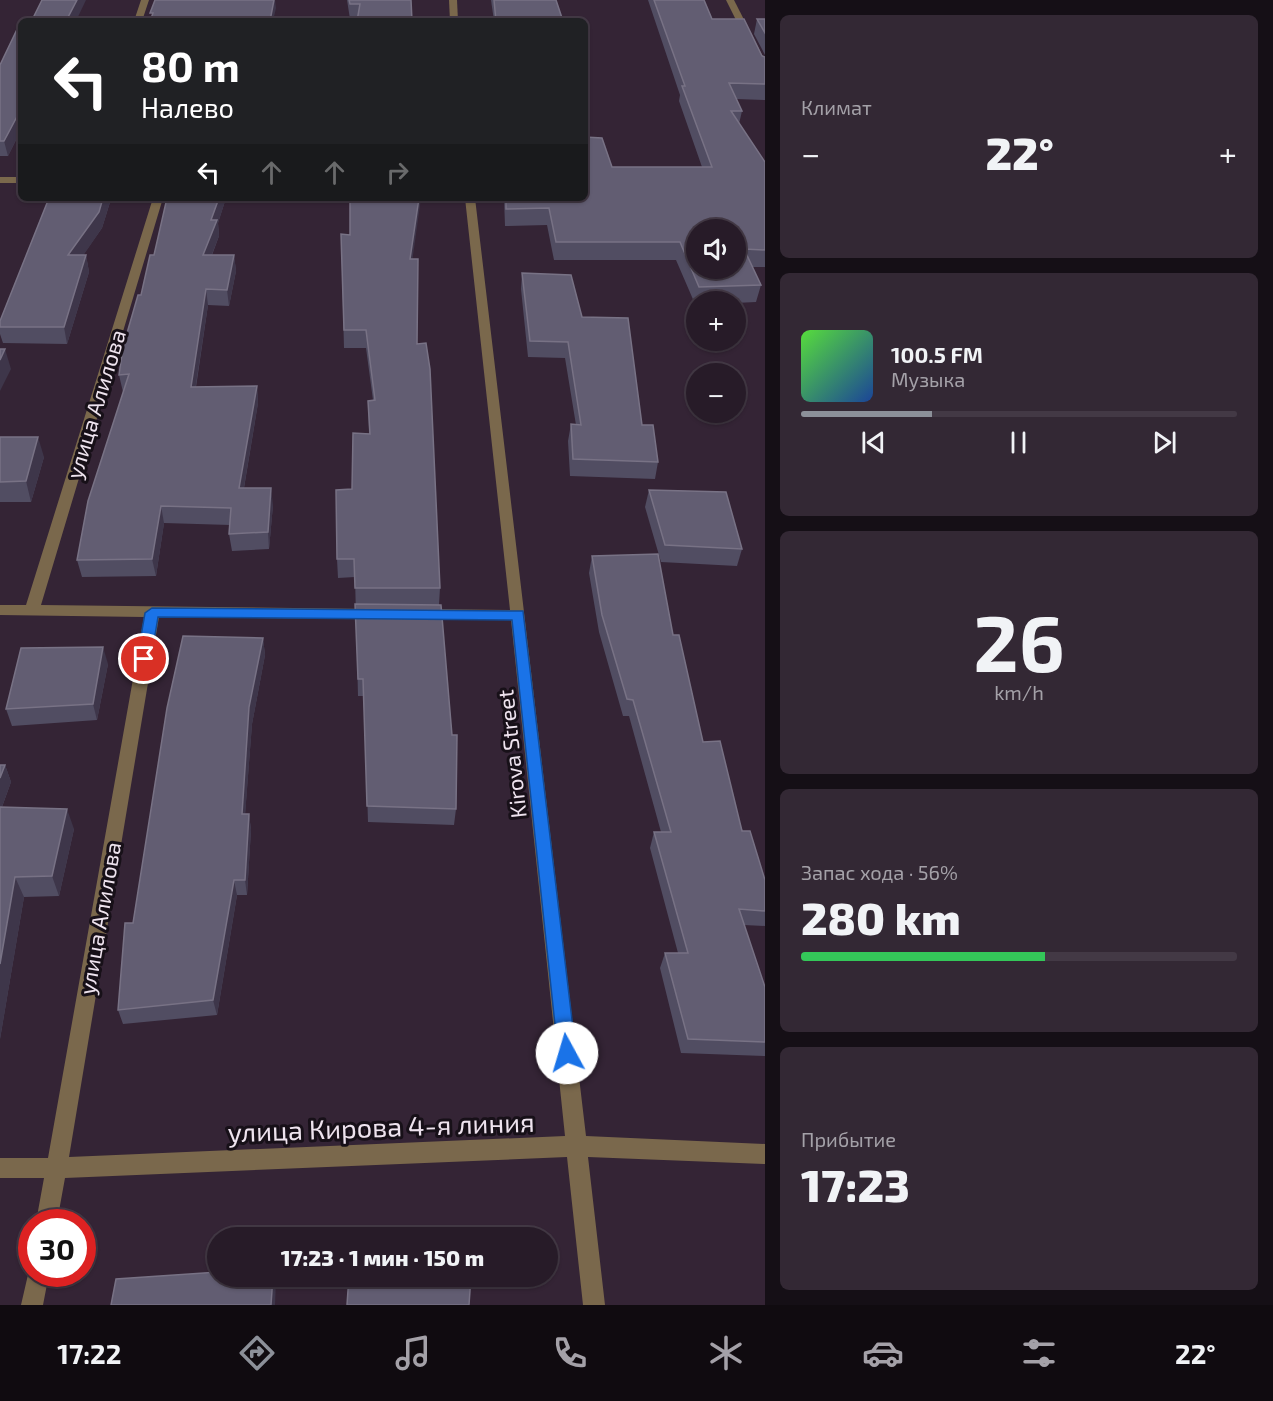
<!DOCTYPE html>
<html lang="ru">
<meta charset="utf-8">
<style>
body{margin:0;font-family:"Exo 2",sans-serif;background:#332834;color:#f1f3f6;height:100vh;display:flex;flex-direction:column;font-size:22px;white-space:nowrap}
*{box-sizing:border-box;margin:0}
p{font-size:20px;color:#a4a1a8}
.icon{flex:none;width:33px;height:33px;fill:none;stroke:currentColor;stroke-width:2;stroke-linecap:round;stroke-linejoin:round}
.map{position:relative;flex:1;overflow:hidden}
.side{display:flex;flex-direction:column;gap:15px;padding:15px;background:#150f16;width:508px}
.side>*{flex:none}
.guide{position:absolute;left:18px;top:18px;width:570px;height:183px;border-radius:9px;box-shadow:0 2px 4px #0004,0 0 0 2px #433945;background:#202124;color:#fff;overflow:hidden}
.tools{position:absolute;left:686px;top:219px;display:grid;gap:12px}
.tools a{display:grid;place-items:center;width:60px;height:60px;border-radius:50%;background:#271b28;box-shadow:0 2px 4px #0004,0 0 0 2px #433945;font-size:30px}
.speed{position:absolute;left:18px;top:1209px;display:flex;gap:12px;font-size:30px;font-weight:700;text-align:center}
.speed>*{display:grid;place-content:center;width:78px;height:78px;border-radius:50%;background:#271b28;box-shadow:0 2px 4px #0004,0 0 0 2px #433945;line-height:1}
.speed .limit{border:9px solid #d22;background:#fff;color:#111}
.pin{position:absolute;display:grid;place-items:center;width:51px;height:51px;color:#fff;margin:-26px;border:3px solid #fff;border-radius:50%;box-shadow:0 2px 6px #0007}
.me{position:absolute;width:66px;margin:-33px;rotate:354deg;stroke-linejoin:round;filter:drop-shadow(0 0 4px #0008)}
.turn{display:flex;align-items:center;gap:21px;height:126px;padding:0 24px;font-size:27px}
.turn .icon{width:78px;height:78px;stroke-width:2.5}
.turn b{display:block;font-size:42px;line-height:51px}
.lanes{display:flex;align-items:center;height:57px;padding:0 24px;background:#0003;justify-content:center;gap:30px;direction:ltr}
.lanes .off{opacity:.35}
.big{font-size:45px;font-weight:800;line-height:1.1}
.side .tile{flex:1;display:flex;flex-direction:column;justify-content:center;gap:9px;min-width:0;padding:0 21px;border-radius:9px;background:#332834}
.side .dial{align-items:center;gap:0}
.dial b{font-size:78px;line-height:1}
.song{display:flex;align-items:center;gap:18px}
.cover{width:72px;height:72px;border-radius:9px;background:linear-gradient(135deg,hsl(110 70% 55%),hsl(220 70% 35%))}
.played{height:6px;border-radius:3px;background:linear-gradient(90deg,#8c9099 30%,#433945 30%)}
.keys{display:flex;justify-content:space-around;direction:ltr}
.heat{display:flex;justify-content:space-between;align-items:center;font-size:33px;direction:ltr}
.charge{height:9px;border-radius:4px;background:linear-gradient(90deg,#34c759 56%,#433945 0)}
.trip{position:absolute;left:207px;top:1227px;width:351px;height:60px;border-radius:30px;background:#271b28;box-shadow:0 2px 4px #0004,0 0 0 2px #433945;font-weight:800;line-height:60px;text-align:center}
.dock{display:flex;height:96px;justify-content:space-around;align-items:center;background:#100b10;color:#a4a1a8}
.dock .icon{width:42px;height:42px}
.dock .selected{color:#8c9099}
.dock b{font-size:27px;color:#f1f3f6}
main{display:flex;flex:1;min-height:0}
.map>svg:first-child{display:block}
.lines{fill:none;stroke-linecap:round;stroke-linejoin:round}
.minor{fill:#7a684c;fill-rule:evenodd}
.wall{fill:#514d62}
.shaded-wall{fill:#3e364a}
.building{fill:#625d72;stroke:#787285;stroke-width:1.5;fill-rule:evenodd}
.route{fill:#1a73e8;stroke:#114b97;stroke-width:1.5}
.labels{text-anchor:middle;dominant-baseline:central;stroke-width:6;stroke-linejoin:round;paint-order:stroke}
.street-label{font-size:22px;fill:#eee3ee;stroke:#171018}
.near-street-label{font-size:27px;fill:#eee3ee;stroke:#171018}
</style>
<main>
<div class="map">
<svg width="765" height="1305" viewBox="0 0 765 1305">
<rect width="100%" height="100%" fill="#342435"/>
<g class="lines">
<!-- minor -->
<g class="minor">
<polygon points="141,0 149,0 142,21 134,21"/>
<polygon points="449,0 457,0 458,21 450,21"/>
<polygon points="726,0 734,0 765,61 765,72 761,70"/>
<rect x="0" y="177" width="21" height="6"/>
<polygon points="153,198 163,198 41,605 374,609 381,614 374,619 159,617 69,1157 565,1136 511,620 422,619 415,614 422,609 510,610 465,198 475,198 586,1136 765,1144 765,1164 588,1157 605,1305 583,1305 567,1157 65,1178 57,1222 36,1222 44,1178 0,1178 0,1158 48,1158 144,617 0,615 0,605 26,605"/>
<polygon points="30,1266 32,1274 49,1274 43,1305 21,1305"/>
</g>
</g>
<!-- wall -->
<g class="wall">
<polygon points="347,0 411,0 358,19 350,19"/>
<polygon points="491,0 556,0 563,21 494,21"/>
<polygon points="648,0 704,0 712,19 765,57 765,100 736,99 742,111 739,124 765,162 765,267 752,267 761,285 756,302 735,303 735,302 696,302 695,304 676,260 554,260 547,225 505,226 504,198 585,198 612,167 702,167 679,101 680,95"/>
<polygon points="757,19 765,19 765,55 754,34"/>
<polygon points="21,21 21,130 8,156 0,156 0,65"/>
<polygon points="49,198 111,198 111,199 102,228 83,255 86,255 89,272 67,344 3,343 0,334 0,321"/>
<polygon points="226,198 218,223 219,236 212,255 234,255 236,271 229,306 208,305 196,387 257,386 258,403 244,488 273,505 269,549 232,551 229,534 230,525 164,523 156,576 82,577 77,560 124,392 123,392 119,375 141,295 154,255"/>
<polygon points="341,234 350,235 413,259 417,344 440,588 439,605 456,809 454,825 368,822 364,696 358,696 355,577 338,578 337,559 352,489 369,434 368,401 373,400 366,348 344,348"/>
<polygon points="522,273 582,317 642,425 658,462 655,479 570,476 568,441 571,424 576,425 565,358 528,357 521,289"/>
<polygon points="0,437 44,457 31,502 0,502"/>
<polygon points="649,490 742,549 737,566 661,562 645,507"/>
<polygon points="592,556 673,635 703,742 765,880 765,926 744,925 765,987 765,1056 681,1053 660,968 665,953 678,953 650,848 654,832 661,832 629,716 623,716 599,632 589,573"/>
<polygon points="263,638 265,655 252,724 245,814 249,814 251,830 247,895 237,895 217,1015 123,1024 118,1010 133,923"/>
<polygon points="108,664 97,720 12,726 6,709"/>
<polygon points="0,765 5,765 11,782 2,807 74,829 59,896 24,897 0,1039"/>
</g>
<!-- shaded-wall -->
<g class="shaded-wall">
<polygon points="77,0 86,0 76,21 66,21"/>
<polygon points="274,0 275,0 276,8 273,21 270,21"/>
<polygon points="21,109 21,130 8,156 4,141"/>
<polygon points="103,198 111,198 111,199 102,228 72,272 68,255"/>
<polygon points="219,198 226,198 218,223 219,236 205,272 203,255 211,220"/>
<polygon points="419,198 421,198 410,277 410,259"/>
<polygon points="86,255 89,272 67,344 64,327"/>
<polygon points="234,255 236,271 229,306 227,290"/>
<polygon points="206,289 208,305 193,404 191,387"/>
<polygon points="5,349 11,369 0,391 0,360"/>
<polygon points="257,386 258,403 241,505 239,488"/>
<polygon points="38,437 44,457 31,502 26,481"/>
<polygon points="271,488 273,505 269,549 268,532"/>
<polygon points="161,506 164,523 156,576 152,559"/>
<polygon points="263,638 265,655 252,724 244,830 242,814 249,707"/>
<polygon points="103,647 108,664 97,720 93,704"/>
<polygon points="5,765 11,782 0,812 0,778"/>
<polygon points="67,809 74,829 59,896 52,876"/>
<polygon points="249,814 251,830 247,895 245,880"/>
<polygon points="15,877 24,897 0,1039 0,964"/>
<polygon points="234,880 237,895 217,1015 213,1000"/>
<polygon points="273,1276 275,1276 276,1280 275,1305 271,1305"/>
</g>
<!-- building -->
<g class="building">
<polygon points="42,0 77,0 66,21 21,21 23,18 33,18"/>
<polygon points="155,0 274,0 270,21 150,21 153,13 150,13"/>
<polygon points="349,0 411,0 412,21 357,21 360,4 350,4"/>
<polygon points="494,0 556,0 563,21 496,21"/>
<path d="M 654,0 L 704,0 L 712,19 L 744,19 L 762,56 L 765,57 L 765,84 L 729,83 L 742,111 L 731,111 L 765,162 L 765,250 L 744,249 L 761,285 L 699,287 L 680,242 L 556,242 L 549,208 L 506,209 L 506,198 L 585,198 L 585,137 L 602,138 L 612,167 L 712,167 L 682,86 L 685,86 ZM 696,230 L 735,230 L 735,268 L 696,268 Z"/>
<polygon points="757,19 765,19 765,33"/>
<polygon points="21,21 21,109 4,141 0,141 0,65"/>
<polygon points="49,198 103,198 99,212 68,255 86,255 64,327 0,327 0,321"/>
<polygon points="167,198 219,198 211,220 217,220 203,255 234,255 227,290 206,289 191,387 257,386 239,488 271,488 268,532 229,534 231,508 161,506 152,559 77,560 88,501 129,374 119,375 123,347 138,295 141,295 150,255 154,255"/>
<polygon points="350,198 419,198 410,259 418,259 417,344 426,343 430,369 440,588 355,588 354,559 337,559 336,490 352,489 353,433 370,434 368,401 375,400 366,330 344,330 341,234 350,235"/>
<polygon points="522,273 571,275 582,317 628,318 642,425 653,425 658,462 573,459 571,424 581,425 568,342 530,341"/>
<polygon points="0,349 5,349 0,360"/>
<polygon points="0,437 38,437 26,481 0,482"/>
<polygon points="649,490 726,492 742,549 665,545"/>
<polygon points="658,554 673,635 679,635 703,742 720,741 742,831 750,831 765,880 765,911 739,909 765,987 765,1042 688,1039 665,953 688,953 654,832 671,832 633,700 627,699 602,615 592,556"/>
<polygon points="355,604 441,605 452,735 457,735 456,809 367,806 363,679 358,679"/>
<polygon points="183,636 263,638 249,707 242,814 249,814 245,880 234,880 213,1000 118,1010 125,923 133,923 167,708"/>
<polygon points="103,647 93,704 6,709 21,648"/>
<polygon points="0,765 5,765 0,778"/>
<polygon points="0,807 67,809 52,876 15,877 0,964"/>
<polygon points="218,1272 218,1276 273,1276 271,1305 111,1305 116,1279"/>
<polygon points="349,1276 471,1276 469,1305 347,1305"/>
</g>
<!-- route -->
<polygon class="route" points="152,608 523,611 576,1053 574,1060 567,1062 561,1060 558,1053 512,620 158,617 151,659 144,664 137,659 145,613"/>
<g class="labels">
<!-- street labels -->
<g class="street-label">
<text transform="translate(95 404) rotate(-73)">улица Алилова</text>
<text transform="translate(511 754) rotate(-96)">Kirova Street</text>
<text transform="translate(99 918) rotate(-80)">улица Алилова</text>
</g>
<!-- near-street labels -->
<g class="near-street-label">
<text transform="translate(381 1126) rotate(-2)">улица Кирова 4-я линия</text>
</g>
</g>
</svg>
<div class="tools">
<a><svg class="icon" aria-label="sound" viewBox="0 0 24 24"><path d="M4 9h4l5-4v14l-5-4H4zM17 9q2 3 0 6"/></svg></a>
<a>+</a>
<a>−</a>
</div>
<div class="speed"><div class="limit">30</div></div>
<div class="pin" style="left:144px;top:659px;background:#d93025"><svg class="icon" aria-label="arrive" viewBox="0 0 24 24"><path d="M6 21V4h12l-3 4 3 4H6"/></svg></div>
<svg class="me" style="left:567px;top:1053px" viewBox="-20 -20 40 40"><circle r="19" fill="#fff"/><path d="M0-13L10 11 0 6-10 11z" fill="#1a73e8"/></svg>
<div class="trip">17:23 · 1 мин · 150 m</div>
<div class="guide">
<div class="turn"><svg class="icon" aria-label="left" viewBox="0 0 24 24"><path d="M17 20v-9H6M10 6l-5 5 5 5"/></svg><div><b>80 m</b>Налево</div></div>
<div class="lanes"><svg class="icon" aria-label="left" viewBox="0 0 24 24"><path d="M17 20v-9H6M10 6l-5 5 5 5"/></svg><svg class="icon off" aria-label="ahead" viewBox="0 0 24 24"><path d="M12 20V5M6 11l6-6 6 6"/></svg><svg class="icon off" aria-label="ahead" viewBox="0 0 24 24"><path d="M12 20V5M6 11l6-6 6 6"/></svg><svg class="icon off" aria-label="right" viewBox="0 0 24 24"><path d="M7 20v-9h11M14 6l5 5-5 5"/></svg></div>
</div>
</div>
<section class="side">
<div class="tile"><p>Климат</p>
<div class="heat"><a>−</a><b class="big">22°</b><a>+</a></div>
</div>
<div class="tile">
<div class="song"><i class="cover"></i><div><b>100.5 FM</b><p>Музыка</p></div></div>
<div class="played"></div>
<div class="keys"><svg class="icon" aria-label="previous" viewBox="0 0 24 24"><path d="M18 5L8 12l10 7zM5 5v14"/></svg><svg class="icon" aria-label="pause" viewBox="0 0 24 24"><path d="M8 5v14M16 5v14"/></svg><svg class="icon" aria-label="next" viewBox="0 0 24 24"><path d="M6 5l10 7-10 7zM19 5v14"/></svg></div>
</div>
<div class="tile dial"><b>26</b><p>km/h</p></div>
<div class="tile"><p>Запас хода · 56%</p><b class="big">280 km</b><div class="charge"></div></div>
<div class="tile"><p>Прибытие</p><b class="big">17:23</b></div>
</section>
</main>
<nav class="dock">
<b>17:22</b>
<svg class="icon selected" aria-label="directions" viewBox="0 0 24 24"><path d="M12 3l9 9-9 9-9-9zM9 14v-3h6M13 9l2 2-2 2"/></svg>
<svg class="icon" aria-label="music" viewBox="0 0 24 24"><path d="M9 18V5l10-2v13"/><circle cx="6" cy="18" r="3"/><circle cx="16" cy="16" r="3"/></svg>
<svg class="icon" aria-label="phone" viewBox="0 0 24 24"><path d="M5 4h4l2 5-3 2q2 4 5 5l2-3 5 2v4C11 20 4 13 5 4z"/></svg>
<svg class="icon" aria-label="climate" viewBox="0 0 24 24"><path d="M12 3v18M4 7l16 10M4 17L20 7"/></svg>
<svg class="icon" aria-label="car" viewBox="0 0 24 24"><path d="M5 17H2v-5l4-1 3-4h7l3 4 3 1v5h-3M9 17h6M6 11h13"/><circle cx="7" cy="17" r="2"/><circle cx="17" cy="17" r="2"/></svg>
<svg class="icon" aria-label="filters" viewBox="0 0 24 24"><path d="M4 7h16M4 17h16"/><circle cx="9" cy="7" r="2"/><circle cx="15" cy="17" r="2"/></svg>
<b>22°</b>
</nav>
